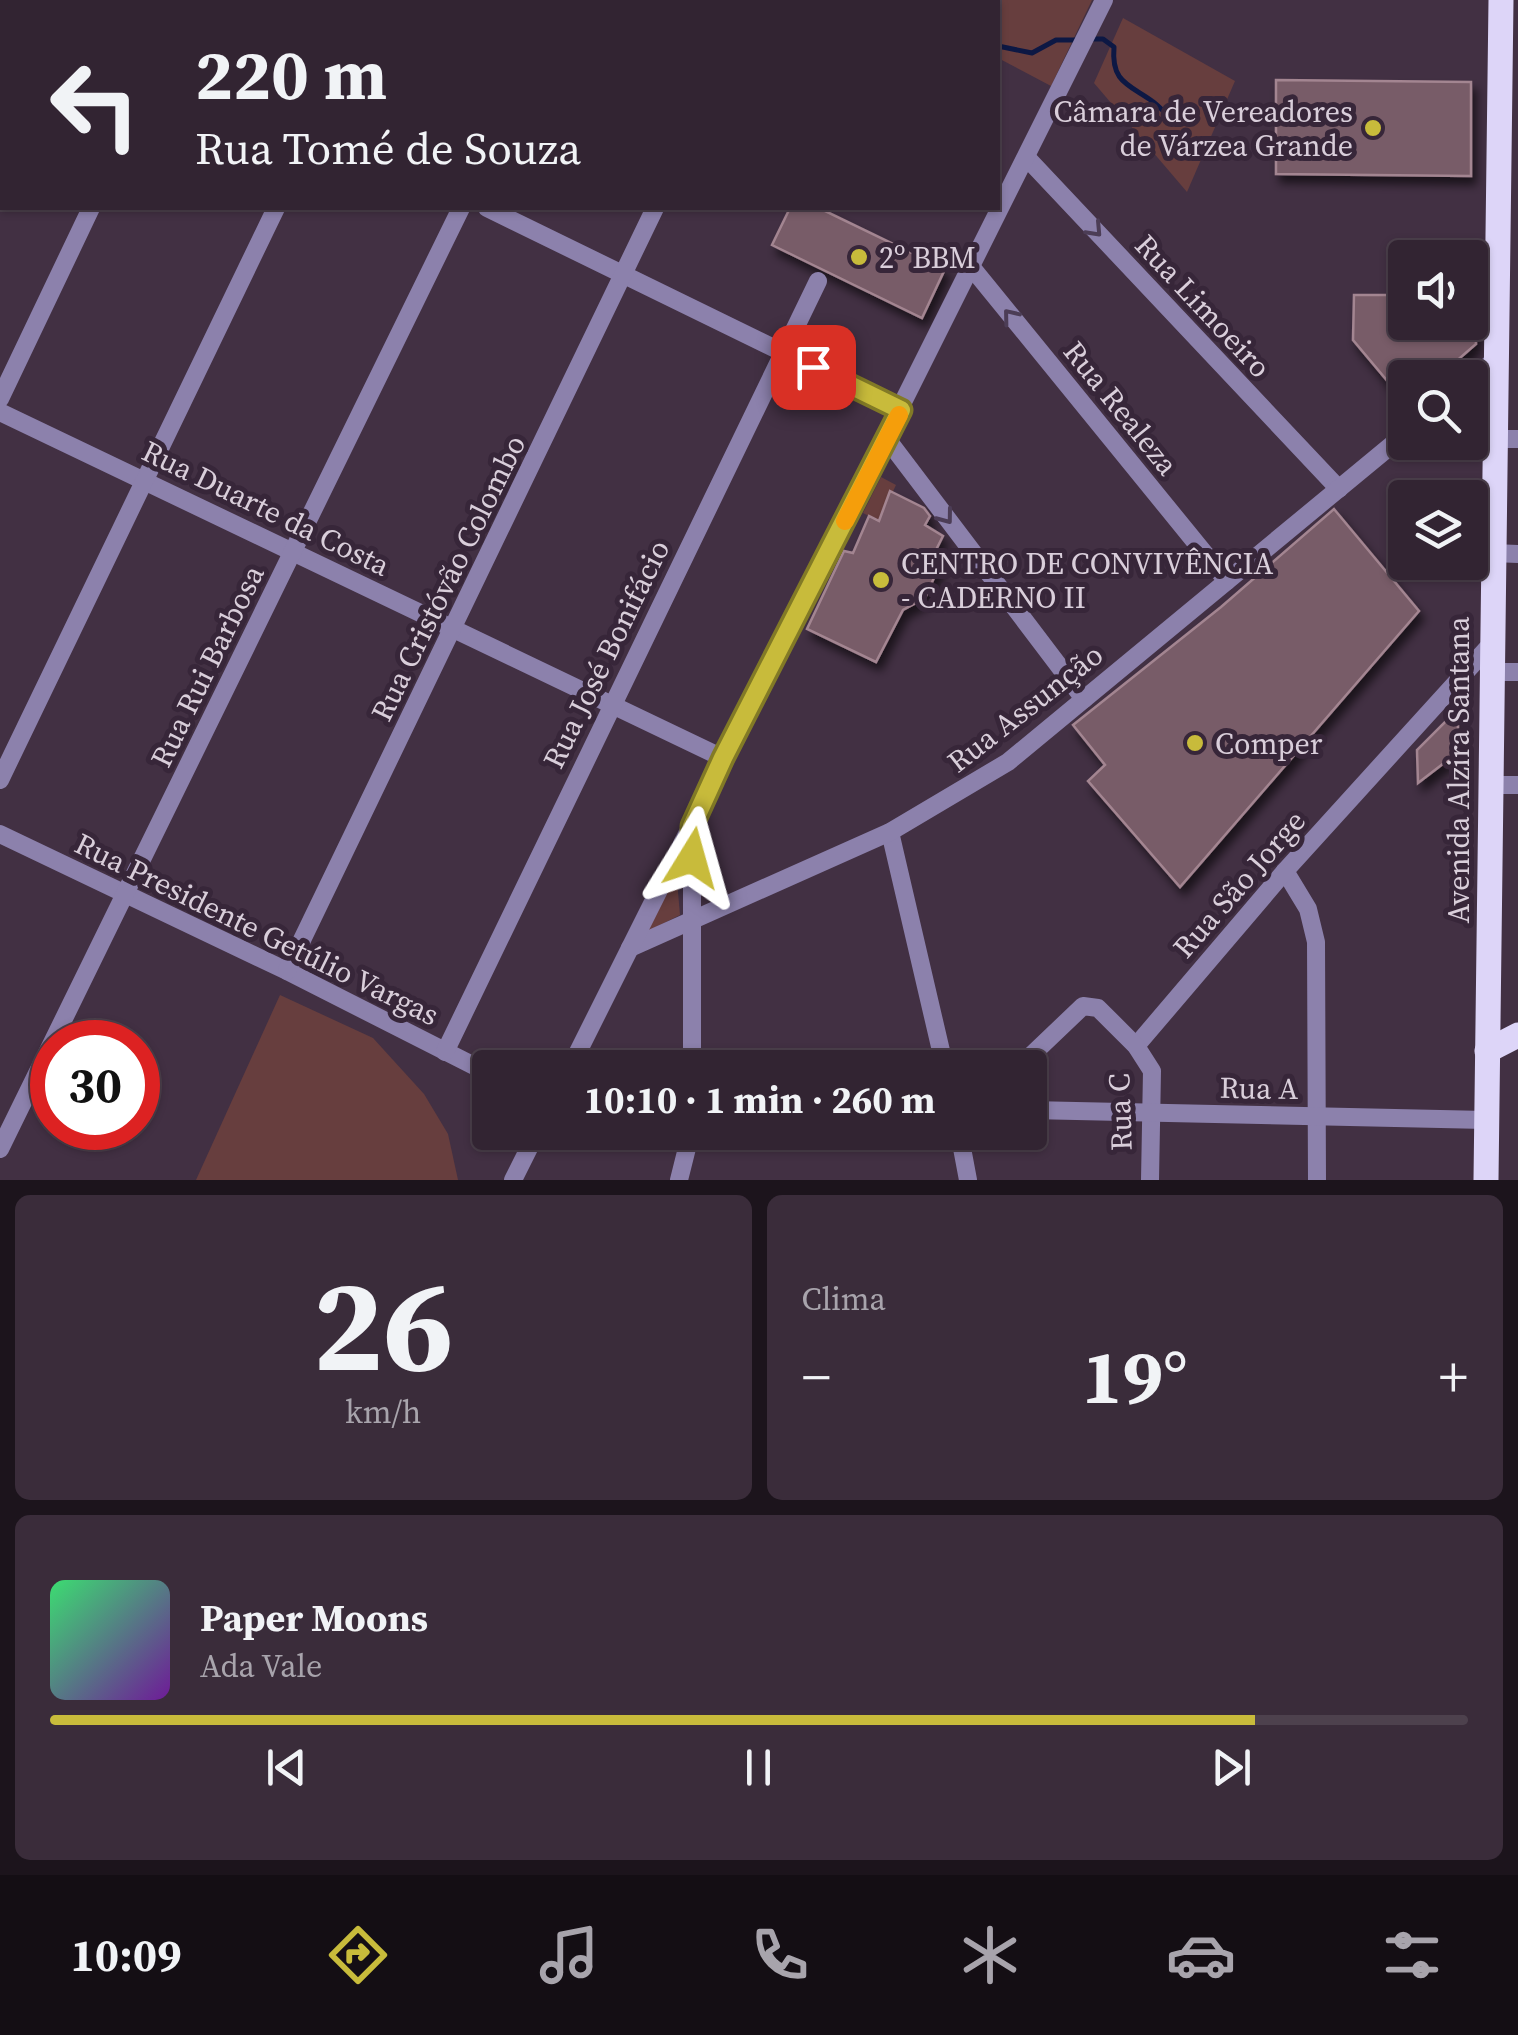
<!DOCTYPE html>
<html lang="pt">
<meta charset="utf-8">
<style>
body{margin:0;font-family:"Source Serif 4",serif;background:#3a2c3a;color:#f1f3f6;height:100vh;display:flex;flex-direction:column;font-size:38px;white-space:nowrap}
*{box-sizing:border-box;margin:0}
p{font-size:32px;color:#a8a4ac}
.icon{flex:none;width:55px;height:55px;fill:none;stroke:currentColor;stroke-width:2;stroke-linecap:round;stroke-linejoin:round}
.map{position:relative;height:1180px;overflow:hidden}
.panel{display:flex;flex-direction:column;gap:15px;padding:15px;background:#1c141c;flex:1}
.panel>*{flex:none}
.hud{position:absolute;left:0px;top:0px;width:1000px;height:210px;box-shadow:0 2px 8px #0004,0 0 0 2px #4d414d;background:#322432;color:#f1f3f6;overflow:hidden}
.buttons{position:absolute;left:1388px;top:240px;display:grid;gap:20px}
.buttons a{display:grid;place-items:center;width:100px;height:100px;border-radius:10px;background:#322432;box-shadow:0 2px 8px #0004,0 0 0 2px #4d414d;font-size:50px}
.speed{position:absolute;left:30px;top:1020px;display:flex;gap:20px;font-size:50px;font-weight:700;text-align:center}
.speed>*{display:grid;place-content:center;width:130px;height:130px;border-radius:50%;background:#322432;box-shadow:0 2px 8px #0004,0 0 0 2px #4d414d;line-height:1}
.speed .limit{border:15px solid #d22;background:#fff;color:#111}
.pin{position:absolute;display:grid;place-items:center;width:85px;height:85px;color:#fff;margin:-42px;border-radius:20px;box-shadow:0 5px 15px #0006}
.me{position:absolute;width:110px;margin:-55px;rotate:8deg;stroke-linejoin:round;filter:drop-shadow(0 0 8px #0008)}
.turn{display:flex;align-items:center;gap:35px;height:210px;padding:0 30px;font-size:45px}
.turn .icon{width:130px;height:130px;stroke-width:2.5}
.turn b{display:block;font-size:70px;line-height:85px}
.big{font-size:75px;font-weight:700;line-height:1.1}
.panel .card{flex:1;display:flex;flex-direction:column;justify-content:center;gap:15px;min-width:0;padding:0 35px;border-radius:15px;background:#3a2c3a}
.panel .dial{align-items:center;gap:0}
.dial b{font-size:130px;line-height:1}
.song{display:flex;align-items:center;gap:30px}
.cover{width:120px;height:120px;border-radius:15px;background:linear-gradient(135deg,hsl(140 70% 55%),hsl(280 70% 35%))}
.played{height:10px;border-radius:5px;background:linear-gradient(90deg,#c8bb3b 85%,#4d414d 85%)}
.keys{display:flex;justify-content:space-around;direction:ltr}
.heat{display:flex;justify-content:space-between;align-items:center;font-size:55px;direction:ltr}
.panel .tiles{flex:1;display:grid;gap:15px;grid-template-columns:1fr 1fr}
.card:last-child{grid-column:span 2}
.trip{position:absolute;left:472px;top:1050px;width:575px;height:100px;border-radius:10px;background:#322432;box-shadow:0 2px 8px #0004,0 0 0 2px #4d414d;font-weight:700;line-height:100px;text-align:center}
.tab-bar{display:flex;height:160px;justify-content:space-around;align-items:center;background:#140e14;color:#a8a4ac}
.tab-bar .icon{width:70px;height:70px}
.tab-bar .active{color:#c8bb3b}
.tab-bar b{font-size:45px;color:#f1f3f6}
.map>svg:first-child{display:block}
.green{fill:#673e3e}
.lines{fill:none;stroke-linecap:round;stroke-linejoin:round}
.stream{stroke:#0d1844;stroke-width:5}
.building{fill:#785c67;stroke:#a38591;stroke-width:2.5;filter:url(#shadow)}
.minor{stroke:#8c81ac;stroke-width:18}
.major{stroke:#ddd5f8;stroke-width:25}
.oneway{stroke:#4c3d56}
.route-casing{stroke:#827a26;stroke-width:25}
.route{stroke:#c8bb3b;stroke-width:18}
.slow{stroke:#f59e0b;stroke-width:18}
.poi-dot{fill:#c8bb3b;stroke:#372639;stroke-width:4}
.labels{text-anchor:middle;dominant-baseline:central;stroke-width:10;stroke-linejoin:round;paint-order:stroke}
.poi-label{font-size:30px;fill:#d9ceda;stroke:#372639;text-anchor:start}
.street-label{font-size:30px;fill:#d9ceda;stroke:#372639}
</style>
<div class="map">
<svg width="1518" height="1180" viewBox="0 0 1518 1180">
<defs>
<filter id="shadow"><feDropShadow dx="4.5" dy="8" stdDeviation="5" flood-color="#0009"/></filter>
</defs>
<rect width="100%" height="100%" fill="#423043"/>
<!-- green -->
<g class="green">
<polygon points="890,0 1092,0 1051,86 998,58 998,2"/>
<polygon points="1123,18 1235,81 1187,192 1094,83"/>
<polygon points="881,477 896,485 879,521 863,513"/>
<polygon points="676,869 680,915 646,932"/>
<polygon points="280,995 373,1038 424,1094 448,1134 458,1180 196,1180"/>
</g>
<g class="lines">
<!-- stream -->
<g class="stream">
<polyline points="934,0 937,2"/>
<path d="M 1087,39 L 1103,39 L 1114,47 C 1111,82 1128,84 1152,101 C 1161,107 1168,117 1176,124"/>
<polyline points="998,46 1032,53 1056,40 1076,40"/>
</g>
</g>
<!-- building -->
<g class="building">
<polygon points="1276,80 1471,82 1471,176 1276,174"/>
<polygon points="790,208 819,208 945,269 922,318 772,245"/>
<polygon points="1354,295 1405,295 1405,322 1475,322 1476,344 1437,378 1405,378 1405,402 1353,340"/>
<polygon points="890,491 924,508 930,516 925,525 943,536 933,556 941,562 925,598 903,610 876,662 807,629 844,551 853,553 869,516 879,521"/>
<polygon points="1334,509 1419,611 1180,887 1088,781 1105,765 1073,725 1221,607"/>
<polygon points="1450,717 1458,725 1457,753 1418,783 1417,750"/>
</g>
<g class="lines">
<!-- minor -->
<g class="minor">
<polyline points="574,0 577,2"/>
<polyline points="188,2 189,0"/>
<polyline points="376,2 377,0"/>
<polyline points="0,31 2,33"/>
<polyline points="1028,159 1339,489"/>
<polyline points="487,208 901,410"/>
<polyline points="973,269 1227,581"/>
<polyline points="1470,381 1495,360"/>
<polyline points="0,399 91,208"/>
<polyline points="0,412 723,758"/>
<polyline points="887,439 1084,699"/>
<polyline points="1495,439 1518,439"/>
<polyline points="1493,553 1518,554"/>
<polyline points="1492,672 1518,672"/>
<polyline points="0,780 276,208"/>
<polyline points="1493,785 1518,785"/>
<polyline points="890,832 945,1068"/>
<polyline points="0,834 287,971 490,1074"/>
<polyline points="1285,871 1308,909 1316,942 1317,1180"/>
<polyline points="630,948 890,832 1008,762 1405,434"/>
<polyline points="287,971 655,208"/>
<polyline points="1136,1046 1285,871 1492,643"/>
<polyline points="445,1052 818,281"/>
<polyline points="570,1068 1104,0"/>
<polyline points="692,1068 692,828"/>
<polyline points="1018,1068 1083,1006 1098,1008 1136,1046 1152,1071 1150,1180"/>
<polyline points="1030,1110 1486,1120"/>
<polyline points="959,1132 968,1180"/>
<polyline points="0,1149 461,208"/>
<polyline points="513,1180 537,1132"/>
<polyline points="679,1180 691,1132"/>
</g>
<!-- major -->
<g class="major">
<polyline points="1487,1051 1518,1035"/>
<polyline points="1486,1180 1501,0"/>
</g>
</g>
<!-- one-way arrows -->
<defs><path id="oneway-chevron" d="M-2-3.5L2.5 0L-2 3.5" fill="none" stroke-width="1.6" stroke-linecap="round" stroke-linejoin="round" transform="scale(2.5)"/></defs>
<g class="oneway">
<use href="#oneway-chevron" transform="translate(1095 230) rotate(47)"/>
<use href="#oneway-chevron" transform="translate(1010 316) rotate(-129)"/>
<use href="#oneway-chevron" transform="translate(946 517) rotate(53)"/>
</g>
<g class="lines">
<defs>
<polyline id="route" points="692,858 692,826 723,758 901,410 813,367"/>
</defs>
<!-- route casing -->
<use href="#route" class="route-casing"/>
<!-- route -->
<use href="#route" class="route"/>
<!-- slow -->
<polyline class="slow" points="845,521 899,415"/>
</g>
<!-- markers -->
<g class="poi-dot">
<circle cx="1373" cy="128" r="10"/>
<circle cx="859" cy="257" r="10"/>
<circle cx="881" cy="580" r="10"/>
<circle cx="1195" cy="743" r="10"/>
</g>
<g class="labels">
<!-- poi labels -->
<g class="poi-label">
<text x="1353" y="111" text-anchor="end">Câmara de Vereadores<tspan x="1353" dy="34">de Várzea Grande</tspan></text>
<text x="879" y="257">2º BBM</text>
<text x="901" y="563">CENTRO DE CONVIVÊNCIA<tspan x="901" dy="34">- CADERNO II</tspan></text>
<text x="1215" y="743">Comper</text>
</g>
<!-- street labels -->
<g class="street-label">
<text transform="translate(1203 306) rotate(47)">Rua Limoeiro</text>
<text transform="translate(1121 408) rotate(51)">Rua Realeza</text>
<text transform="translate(266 508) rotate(26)">Rua Duarte da Costa</text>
<text transform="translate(448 578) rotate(-64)">Rua Cristóvão Colombo</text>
<text transform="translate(606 654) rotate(-64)">Rua José Bonifácio</text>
<text transform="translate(207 666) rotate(-64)">Rua Rui Barbosa</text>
<text transform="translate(1025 708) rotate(-38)">Rua Assunção</text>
<text transform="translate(1458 770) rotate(-90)">Avenida Alzira Santana</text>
<text transform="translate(1239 884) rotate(-49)">Rua São Jorge</text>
<text transform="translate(257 929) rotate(26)">Rua Presidente Getúlio Vargas</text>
<text transform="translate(1259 1088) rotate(1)">Rua A</text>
<text transform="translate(1120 1112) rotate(-92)">Rua C</text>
</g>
</g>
</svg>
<div class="buttons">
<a><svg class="icon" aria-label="sound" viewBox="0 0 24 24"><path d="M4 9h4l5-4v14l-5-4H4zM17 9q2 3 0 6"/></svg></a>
<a><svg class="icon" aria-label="search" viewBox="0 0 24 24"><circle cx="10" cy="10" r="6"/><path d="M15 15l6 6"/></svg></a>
<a><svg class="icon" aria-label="layers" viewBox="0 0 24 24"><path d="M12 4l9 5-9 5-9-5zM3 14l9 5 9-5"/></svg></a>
</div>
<div class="speed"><div class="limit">30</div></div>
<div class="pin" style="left:813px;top:367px;background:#d93025"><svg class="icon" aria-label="arrive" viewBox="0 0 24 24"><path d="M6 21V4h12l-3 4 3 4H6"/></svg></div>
<svg class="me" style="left:692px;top:858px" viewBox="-20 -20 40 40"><path d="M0-17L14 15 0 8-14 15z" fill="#c8bb3b" stroke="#fff" stroke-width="4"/></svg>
<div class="trip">10:10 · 1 min · 260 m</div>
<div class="hud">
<div class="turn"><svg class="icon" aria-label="left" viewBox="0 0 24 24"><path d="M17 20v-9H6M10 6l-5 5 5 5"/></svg><div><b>220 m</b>Rua Tomé de Souza</div></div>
</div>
</div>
<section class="panel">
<div class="tiles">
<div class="card dial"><b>26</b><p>km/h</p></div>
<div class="card"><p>Clima</p>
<div class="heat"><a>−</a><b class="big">19°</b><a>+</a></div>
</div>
<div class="card">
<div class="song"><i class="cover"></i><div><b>Paper Moons</b><p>Ada Vale</p></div></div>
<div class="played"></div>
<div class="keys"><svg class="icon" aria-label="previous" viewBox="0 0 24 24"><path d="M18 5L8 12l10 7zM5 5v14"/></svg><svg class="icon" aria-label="pause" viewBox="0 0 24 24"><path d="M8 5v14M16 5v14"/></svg><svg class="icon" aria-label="next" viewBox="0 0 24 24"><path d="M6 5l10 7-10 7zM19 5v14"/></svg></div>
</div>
</div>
</section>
<nav class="tab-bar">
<b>10:09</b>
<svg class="icon active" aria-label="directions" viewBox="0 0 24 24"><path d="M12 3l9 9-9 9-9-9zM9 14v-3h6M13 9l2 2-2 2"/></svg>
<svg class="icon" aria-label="music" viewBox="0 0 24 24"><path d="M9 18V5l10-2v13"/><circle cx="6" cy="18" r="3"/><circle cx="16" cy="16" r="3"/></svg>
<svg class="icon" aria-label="phone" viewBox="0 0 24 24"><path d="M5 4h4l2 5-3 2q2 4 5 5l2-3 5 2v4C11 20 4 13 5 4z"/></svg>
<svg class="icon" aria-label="climate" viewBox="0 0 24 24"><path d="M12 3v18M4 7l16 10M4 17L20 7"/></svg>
<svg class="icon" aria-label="car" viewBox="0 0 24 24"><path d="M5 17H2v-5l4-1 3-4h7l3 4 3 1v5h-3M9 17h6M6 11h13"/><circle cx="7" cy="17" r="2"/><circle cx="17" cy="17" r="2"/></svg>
<svg class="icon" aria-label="filters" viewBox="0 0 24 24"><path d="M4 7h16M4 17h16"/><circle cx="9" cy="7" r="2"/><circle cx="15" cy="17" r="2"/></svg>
</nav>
